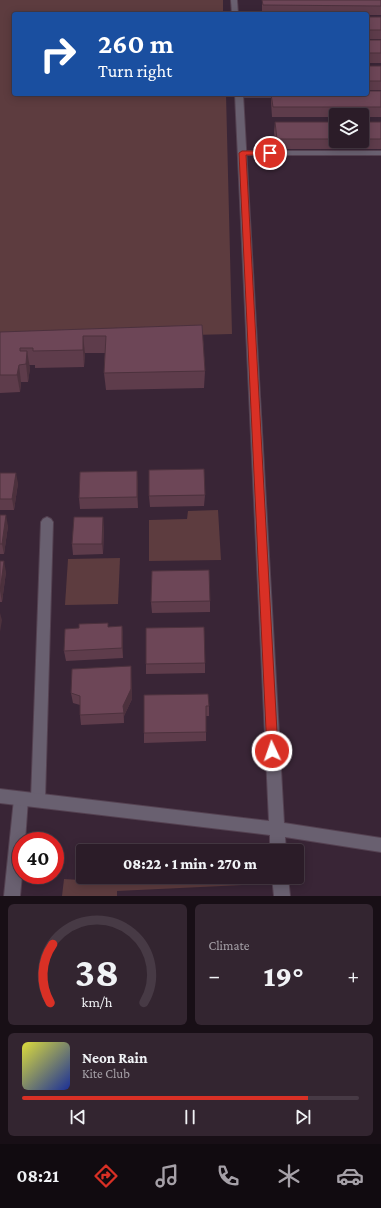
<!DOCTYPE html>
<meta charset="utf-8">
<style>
body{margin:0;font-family:"Crimson Pro",serif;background:#332530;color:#f1f3f6;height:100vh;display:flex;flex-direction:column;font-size:15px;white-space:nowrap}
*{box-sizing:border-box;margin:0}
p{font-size:13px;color:#a6a1a8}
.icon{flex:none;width:22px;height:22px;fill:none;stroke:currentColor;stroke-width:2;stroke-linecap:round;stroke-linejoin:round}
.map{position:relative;height:896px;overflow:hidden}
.details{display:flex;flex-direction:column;gap:8px;padding:8px;background:#180f16;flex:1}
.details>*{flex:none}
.guide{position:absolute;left:12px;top:12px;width:357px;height:84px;border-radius:4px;box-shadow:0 2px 10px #0003,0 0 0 1px #473a45;background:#1a4fa0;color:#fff;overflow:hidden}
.tools{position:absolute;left:329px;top:108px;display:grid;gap:8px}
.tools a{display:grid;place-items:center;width:40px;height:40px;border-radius:4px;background:#2b1c28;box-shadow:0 2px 10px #0003,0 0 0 1px #473a45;font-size:20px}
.speed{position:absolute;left:12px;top:832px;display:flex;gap:8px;font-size:20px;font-weight:700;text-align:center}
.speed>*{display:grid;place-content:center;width:52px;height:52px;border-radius:50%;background:#2b1c28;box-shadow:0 2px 10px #0003,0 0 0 1px #473a45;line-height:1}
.speed .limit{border:6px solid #d22;background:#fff;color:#111}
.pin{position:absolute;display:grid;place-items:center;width:34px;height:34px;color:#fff;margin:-17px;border:2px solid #fff;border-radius:50%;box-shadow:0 1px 4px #0007}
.me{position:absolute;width:44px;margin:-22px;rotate:357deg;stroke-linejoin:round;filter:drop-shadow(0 0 3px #0008)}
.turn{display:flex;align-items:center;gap:14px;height:84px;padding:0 20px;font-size:18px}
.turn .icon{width:52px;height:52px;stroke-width:2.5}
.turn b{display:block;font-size:28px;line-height:34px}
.big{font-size:30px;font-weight:800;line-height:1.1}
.details .tile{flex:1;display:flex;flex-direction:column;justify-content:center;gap:6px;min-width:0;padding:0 14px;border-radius:6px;background:#332530}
.details .dial{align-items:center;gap:0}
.dial svg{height:104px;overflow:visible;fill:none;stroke:#473a45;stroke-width:7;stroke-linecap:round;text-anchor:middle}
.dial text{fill:#f1f3f6;stroke:none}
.song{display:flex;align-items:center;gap:12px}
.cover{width:48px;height:48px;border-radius:6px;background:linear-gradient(135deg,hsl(60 70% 55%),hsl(230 70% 35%))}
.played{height:4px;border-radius:2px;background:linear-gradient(90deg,#d93025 85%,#473a45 85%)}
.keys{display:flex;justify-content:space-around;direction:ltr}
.heat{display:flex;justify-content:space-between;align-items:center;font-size:22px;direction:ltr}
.details .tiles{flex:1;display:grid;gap:8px;grid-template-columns:1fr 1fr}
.tile:last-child{grid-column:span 2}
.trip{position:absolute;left:76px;top:844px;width:228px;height:40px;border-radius:4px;background:#2b1c28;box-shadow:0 2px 10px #0003,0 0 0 1px #473a45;font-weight:800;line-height:40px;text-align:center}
.tab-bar{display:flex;height:64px;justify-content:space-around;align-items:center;background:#110b10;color:#a6a1a8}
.tab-bar .icon{width:28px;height:28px}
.tab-bar .active{color:#d93025}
.tab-bar b{font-size:18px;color:#f1f3f6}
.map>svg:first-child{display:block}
.green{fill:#5d3c3f}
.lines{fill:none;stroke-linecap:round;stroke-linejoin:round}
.minor-casing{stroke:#544151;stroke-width:2}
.tertiary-casing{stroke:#544151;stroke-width:2}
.minor{fill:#696070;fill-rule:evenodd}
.tertiary{fill:#696070;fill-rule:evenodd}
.wall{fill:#5e3c4b}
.shaded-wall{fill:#4c313d}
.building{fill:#6d4657;stroke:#4c313d}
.route{fill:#d93025;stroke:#8d1f18}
</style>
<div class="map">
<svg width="381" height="896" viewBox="0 0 381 896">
<rect width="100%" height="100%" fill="#392536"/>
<!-- green -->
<g class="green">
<polygon points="0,0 223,0 223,14 14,14 14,94 226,94 232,334 0,340"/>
<polygon points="218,510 221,560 149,561 149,520 187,519 188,511"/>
<polygon points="120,558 118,604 65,605 68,559"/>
<polygon points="86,845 144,851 85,851"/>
<polygon points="83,863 83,877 242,877 243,885 117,891 117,896 62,896 64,879 80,880"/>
</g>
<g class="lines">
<defs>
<g id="minor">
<polygon points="236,94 288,94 289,95 285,97 236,97"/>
<rect x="239" y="151" width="142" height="4"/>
<polygon points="47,517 51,519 53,522 45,800 43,805 38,807 33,805 31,800 41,522 43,519"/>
<polygon points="21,792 26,794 28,799 25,841 21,841 22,875 20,896 4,896 14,799 16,794"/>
</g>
<g id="tertiary">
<polygon points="231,0 237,0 238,14 232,14"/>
<polygon points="235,94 243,94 284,823 381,838 381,852 285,837 286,851 270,851 270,835 0,803 0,789 269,821"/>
<polygon points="272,877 288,877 290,896 274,896"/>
</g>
</defs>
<!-- minor casing -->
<use href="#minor" class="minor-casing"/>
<!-- tertiary casing -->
<use href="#tertiary" class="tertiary-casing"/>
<!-- minor -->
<use href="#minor" class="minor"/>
<!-- tertiary -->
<use href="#tertiary" class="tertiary"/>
</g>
<!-- wall -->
<g class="wall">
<polygon points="262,0 381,0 381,15 367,15 367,14 262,14"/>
<rect x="367" y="17" width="14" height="22"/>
<rect x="367" y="40" width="14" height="23"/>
<rect x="367" y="66" width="14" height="24"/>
<polygon points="381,91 381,117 362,117 362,115 336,115 336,117 272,117 271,102 271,94 367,94"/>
<polygon points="275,122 336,122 336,141 362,141 362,122 381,122 381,149 276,149 274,132"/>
<polygon points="202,325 205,371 204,388 106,390 104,373 105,353 85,353 84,367 35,368 35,365 29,365 30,368 28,382 21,382 20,392 0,393 0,332"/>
<polygon points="0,473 18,483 14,510 0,510"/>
<polygon points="138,481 138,508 80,509 79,498"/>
<polygon points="205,495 204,506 150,507 149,496"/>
<polygon points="0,515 8,526 4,554 0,554"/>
<polygon points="104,527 103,554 73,555 72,544"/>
<polygon points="0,561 6,572 2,602 0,602"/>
<polygon points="210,601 210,612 152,613 151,602"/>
<polygon points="122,626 123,637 123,658 66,661 64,651 108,627"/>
<polygon points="205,663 205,673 146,674 146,664"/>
<polygon points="131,676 132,699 124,716 124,723 81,725 80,715 80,705 73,703 71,693"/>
<polygon points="144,695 209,706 209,716 206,716 206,741 144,743"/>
</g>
<!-- shaded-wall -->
<g class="shaded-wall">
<polygon points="83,336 85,353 84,367 83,350"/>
<polygon points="27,351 30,368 28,382 26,364"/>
<polygon points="19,365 21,382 20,392 17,375"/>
<polygon points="137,471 138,481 138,508 137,497"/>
<polygon points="16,473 18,483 14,510 12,499"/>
<polygon points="6,515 8,526 4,554 2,544"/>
<polygon points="103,517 104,527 103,554 102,544"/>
<polygon points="4,561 6,572 2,602 0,591"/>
<polygon points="0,613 2,620 0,632"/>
<polygon points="122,626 123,637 123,658 122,648"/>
<polygon points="131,666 132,699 124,716 124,723 123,706"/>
</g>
<!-- building -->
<g class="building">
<polygon points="262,0 381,0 381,6 263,5"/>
<rect x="367" y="17" width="14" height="13"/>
<rect x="367" y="40" width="14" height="13"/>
<rect x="367" y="66" width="14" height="15"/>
<polygon points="367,91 381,91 381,107 273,107 271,94 367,94"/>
<polygon points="275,122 336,122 336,139 277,139"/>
<rect x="362" y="122" width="19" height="17"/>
<polygon points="202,325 205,371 104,373 106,336 83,336 83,350 33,351 33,348 20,348 20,351 27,351 26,364 19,365 17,375 0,375 0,332"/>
<polygon points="204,469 205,495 149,496 149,470"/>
<polygon points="137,471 137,497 79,498 80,472"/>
<polygon points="0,473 16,473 12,499 0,499"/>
<polygon points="0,515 6,515 2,544 0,544"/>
<polygon points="74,517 103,517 102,544 72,544"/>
<polygon points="0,561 4,561 0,591"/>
<polygon points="209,570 210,601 151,602 152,571"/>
<polygon points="108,623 108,627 122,626 122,648 64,651 65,629 79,628 79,624"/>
<polygon points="204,627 205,663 146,664 146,628"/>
<polygon points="131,666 131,689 123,706 124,713 80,715 80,696 71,693 72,669"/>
<polygon points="208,694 209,706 206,706 206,732 144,733 144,695"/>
</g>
<!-- route -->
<polygon class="route" points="242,151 270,151 274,153 270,155 246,155 278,751 277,754 272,756 268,754 267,751 239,153"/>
</svg>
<div class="tools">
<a><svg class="icon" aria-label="layers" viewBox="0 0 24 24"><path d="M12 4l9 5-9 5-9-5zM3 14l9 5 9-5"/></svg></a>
</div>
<div class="speed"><div class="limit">40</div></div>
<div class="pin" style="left:270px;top:153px;background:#d93025"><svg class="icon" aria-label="arrive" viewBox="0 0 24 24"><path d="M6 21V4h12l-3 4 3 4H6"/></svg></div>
<svg class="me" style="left:272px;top:751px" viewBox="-20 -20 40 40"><circle r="17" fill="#d93025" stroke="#fff" stroke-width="3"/><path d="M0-11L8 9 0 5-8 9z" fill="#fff"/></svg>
<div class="trip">08:22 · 1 min · 270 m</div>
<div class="guide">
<div class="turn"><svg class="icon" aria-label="right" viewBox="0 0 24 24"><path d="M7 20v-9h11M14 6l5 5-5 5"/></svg><div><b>260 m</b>Turn right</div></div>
</div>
</div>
<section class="details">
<div class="tiles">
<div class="tile dial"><svg viewBox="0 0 100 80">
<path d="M14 69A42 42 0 1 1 86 69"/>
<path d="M14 69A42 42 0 0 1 16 24" stroke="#d93025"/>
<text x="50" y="56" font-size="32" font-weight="700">38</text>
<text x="50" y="72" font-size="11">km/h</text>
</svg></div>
<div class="tile"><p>Climate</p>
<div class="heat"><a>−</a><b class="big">19°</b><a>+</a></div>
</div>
<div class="tile">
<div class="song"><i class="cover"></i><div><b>Neon Rain</b><p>Kite Club</p></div></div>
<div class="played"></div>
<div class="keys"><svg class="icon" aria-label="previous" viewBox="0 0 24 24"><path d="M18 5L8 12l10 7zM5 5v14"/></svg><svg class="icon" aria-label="pause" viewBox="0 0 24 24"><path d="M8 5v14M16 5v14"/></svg><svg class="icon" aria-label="next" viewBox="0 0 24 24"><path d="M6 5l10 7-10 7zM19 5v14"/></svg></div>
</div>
</div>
</section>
<nav class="tab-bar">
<b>08:21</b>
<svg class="icon active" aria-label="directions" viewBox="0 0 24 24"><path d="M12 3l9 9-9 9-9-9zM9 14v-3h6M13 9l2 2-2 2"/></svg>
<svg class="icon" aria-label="music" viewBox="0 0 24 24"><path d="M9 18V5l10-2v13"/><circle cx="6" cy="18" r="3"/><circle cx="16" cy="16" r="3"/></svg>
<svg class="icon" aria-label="phone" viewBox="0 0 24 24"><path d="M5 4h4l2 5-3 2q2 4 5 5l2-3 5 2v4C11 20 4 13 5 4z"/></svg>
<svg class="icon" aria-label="climate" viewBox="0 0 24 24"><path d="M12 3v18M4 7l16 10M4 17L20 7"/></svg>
<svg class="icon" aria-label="car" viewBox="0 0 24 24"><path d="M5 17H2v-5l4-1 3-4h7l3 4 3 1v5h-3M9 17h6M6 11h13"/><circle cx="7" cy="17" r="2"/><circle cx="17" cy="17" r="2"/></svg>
</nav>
